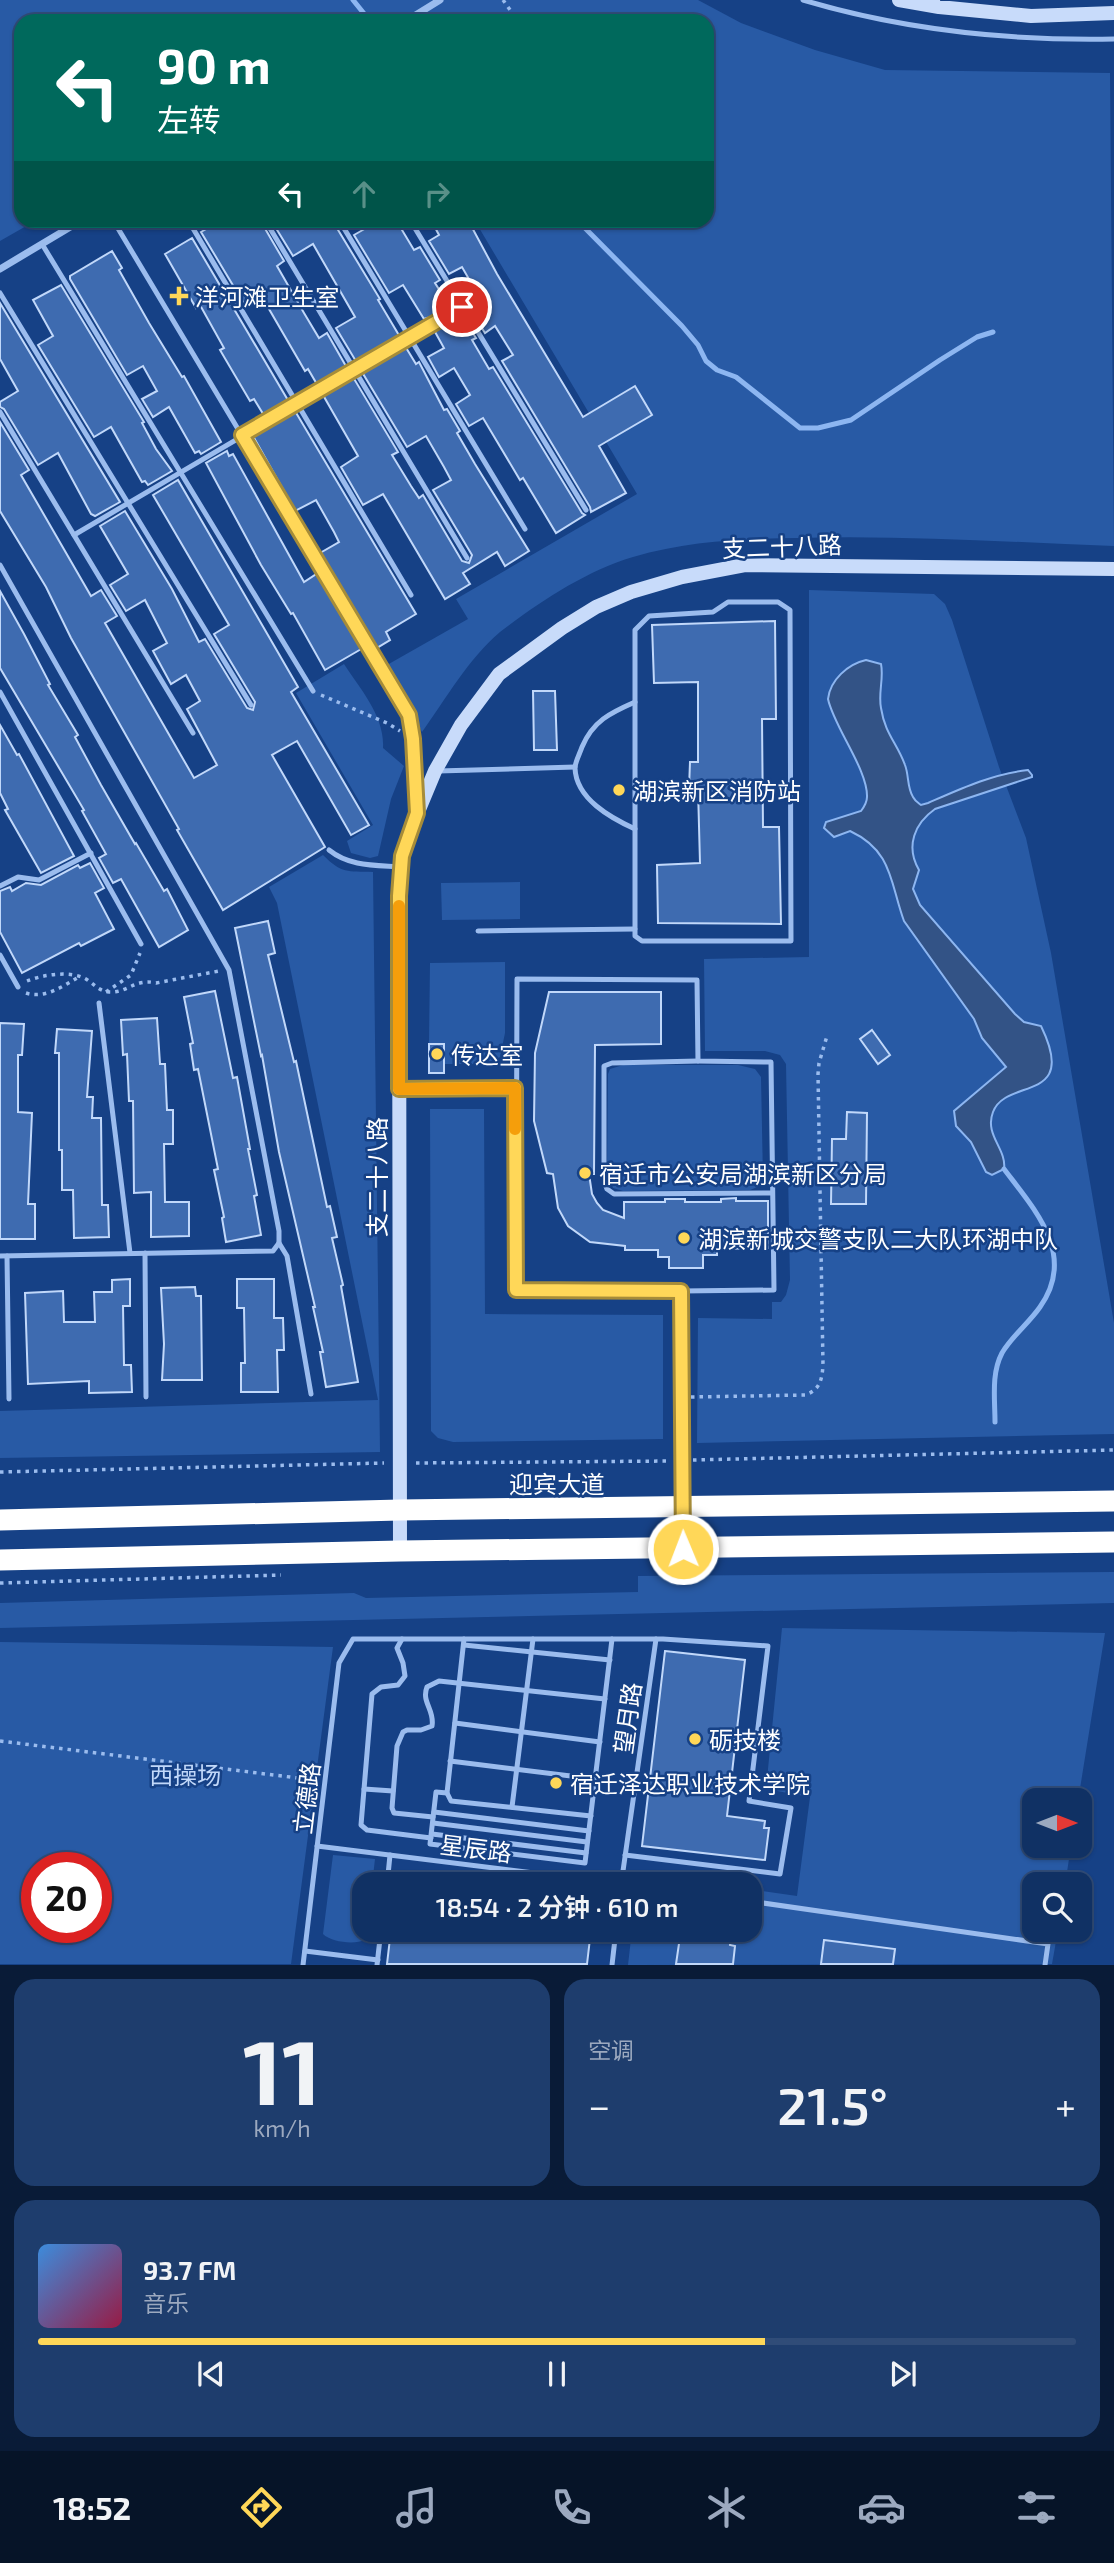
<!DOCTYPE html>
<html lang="zh">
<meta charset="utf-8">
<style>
body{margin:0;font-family:"Exo 2","Noto Sans SC",sans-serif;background:#1e3d6d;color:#f1f3f6;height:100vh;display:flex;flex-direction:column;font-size:26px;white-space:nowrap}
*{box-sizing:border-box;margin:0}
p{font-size:23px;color:#9ca9bf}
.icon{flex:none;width:38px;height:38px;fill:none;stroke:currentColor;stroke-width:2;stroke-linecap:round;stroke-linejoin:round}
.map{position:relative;height:1965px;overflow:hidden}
.details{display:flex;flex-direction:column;gap:14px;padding:14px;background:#091b37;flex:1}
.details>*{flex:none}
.banner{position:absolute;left:14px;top:14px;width:700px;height:214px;border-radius:21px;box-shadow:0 2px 5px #0004,0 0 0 2px #304c78;background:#00695c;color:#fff;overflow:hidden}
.needle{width:46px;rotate:90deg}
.fabs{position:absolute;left:1022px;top:1788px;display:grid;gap:14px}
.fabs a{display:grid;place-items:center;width:70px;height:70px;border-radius:14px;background:#103164;box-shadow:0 2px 5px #0004,0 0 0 2px #304c78;font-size:35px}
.speed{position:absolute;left:21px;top:1852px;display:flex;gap:14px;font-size:35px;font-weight:700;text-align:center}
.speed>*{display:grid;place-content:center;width:91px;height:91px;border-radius:50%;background:#103164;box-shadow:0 2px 5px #0004,0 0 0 2px #304c78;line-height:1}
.speed .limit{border:10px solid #d22;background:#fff;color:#111}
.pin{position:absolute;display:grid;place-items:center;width:60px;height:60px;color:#fff;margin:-30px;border:4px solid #fff;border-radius:50%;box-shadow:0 2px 7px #0007}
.me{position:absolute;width:77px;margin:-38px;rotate:359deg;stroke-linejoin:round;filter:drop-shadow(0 0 5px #0008)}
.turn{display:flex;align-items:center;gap:24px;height:147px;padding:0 28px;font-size:32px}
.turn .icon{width:91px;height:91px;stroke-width:2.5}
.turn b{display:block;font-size:49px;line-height:60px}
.lanes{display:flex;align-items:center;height:66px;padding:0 28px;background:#0003;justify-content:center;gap:35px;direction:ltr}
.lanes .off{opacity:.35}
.big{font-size:52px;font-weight:600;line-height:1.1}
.details .tile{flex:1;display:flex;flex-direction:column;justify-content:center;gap:10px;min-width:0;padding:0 24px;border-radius:21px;background:#1e3d6d}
.details .dial{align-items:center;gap:0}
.dial b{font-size:91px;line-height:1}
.song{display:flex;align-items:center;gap:21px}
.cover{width:84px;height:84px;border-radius:10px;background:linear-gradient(135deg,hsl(210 70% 55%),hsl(340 70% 35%))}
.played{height:7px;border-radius:4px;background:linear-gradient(90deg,#ffd758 70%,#304c78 70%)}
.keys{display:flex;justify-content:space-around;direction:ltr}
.heat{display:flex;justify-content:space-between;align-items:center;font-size:38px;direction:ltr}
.details .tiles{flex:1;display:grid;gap:14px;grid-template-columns:1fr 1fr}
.tile:last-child{grid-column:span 2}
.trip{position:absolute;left:352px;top:1872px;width:410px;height:70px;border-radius:21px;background:#103164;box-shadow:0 2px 5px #0004,0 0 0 2px #304c78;font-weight:600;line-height:70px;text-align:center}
.tab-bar{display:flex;height:112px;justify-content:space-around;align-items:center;background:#061428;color:#9ca9bf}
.tab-bar .icon{width:49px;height:49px}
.tab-bar .active{color:#ffd758}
.tab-bar b{font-size:32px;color:#f1f3f6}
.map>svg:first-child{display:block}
.green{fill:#285aa5;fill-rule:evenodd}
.water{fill:#335386;stroke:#8db6f1;stroke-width:2}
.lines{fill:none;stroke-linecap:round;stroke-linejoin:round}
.stream{stroke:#8db6f1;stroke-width:5}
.building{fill:#3e6bb0;stroke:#c1d8fa;stroke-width:2}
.path{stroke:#9bbcee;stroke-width:3.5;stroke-dasharray:3.5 5;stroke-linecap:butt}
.lane{stroke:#9bbcee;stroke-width:5}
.street{stroke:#9bbcee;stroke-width:7}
.secondary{stroke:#c8dbfa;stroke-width:14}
.highway{stroke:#fff;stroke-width:21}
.route-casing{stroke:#a68c39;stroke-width:18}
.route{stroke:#ffd758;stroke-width:12}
.slow{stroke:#f59e0b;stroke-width:12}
.poi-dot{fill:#ffd758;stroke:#164186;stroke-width:2.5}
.labels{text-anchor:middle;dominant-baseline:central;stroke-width:5;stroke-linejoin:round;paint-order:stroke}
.poi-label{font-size:24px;fill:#fff;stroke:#164186;text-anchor:start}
.street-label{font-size:24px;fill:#fff;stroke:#164186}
.park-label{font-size:24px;fill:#c1d8fa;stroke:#164186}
</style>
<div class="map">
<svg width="1114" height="1965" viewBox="0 0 1114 1965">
<rect width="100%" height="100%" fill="#164186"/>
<!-- green -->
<g class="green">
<path d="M 0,0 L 698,0 L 741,23 L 815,50 L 885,70 L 1110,73 L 1114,546 C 1008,542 902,535 796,538 C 741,539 687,541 633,557 C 586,571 539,602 500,632 C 468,659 446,699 422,732 L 387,665 L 468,619 L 456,599 L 637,494 L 475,221 L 707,220 L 707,21 L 21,21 L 21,220 L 35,221 L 0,241 Z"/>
<polygon points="809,590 934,594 945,604 952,620 999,767 1026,838 1051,953 1114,1323 1114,1434 697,1443 698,1318 772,1319 772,1302 781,1302 786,1295 790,1280 786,1064 780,1055 765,1051 705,1051 704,959 809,957"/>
<path d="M 344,664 C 361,690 385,717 383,748 L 404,766 L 391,799 L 378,856 L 370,858 L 351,853 L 347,841 L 373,825 L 296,693 Z"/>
<path d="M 323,855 C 342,874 347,871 373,872 L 380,1452 L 0,1458 L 0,1411 L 378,1400 L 277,903 L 269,887 Z"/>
<polygon points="520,882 520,919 442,920 441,883"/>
<polygon points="505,962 505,1033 500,1057 490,1064 444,1064 444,1044 429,1044 430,963"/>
<polygon points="623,1065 738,1065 755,1069 761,1077 763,1180 760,1186 750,1190 623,1191 613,1188 607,1172 608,1074 610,1069"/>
<polygon points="430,1109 484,1109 485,1314 663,1315 663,1439 453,1442 438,1438 431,1431"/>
<polygon points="1114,1572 1114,1603 0,1628 0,1603 354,1593 366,1598 638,1592 638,1576"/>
<polygon points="782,1628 1105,1633 1078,1801 1034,1801 1034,1846 1071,1846 1065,1885 1034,1885 1034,1930 1058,1930 1052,1964 628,1965 632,1930 749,1930 749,1889 797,1896 810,1797 766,1789"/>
<path d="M 0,1642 L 333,1647 L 291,1964 L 0,1964 ZM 37,1867 L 96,1867 L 96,1927 L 37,1927 Z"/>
<path d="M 333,1855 L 375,1859 L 372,1885 L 364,1885 L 364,1930 L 366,1930 L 365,1940 C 354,1945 331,1942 323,1934 Z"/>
<polygon points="639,1872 722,1885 638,1885"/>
</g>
<!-- water -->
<path class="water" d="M 866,660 L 881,664 C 884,678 878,693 881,708 C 885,734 897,743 905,765 C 909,775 907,788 913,797 C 915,801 917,802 921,805 L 928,803 C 960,789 992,774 1028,770 L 1032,775 L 1032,777 L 935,809 C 915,823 905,846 919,870 L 913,889 L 920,905 L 1015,1014 L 1024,1022 L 1041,1026 C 1079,1104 1006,1077 993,1112 C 984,1135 1007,1149 1004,1169 L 992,1175 L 986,1172 L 971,1142 L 956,1126 L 954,1111 L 1006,1067 L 982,1038 L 974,1019 L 904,921 C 890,883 893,851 850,831 L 834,837 L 824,828 L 826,822 L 861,811 C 864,807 867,803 867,797 C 868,770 834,727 828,699 C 830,680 848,664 866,660 Z"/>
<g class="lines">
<!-- stream -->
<g class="stream">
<polyline points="353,0 370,21"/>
<polyline points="577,220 682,326 698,345 706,361 717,370 736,377 800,428 818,428 851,420 940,360 977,337 993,332"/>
<path d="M 995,1422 C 995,1399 991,1374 1002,1353 C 1012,1336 1029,1323 1040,1307 C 1077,1255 1035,1210 1004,1169"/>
</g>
</g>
<!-- building -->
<g class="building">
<polygon points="203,220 260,220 284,261 277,266 304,313 319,338 327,333 347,368 318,386 308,369 305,371 262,297 246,307 201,232 208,228"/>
<polygon points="271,220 332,220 380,299 378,300 400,337 357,363 336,328 355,317 313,244 293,256"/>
<polygon points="364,220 396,220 414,250 420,247 440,280 435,283 451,308 428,321 427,318 424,319 403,285 389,293 354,235 368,227"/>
<polygon points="431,220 468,220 497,274 583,417 635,386 652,415 599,446 626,493 591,512 590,507 502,361 513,355 495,326 485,333 473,314 485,307 462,267 449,274 429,241 439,235"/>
<polygon points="192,238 289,402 265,417 254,399 250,401 220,350 224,348 200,305 196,308 165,254"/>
<polygon points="112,251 122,268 119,270 149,323 182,377 184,376 221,442 201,454 199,451 195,453 169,407 153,417 142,399 157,391 143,366 127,375 70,279 70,276"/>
<polygon points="61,285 144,422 142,423 156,449 172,471 148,485 145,481 142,482 111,427 94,437 38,345 53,336 33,300"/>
<polygon points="0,303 120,502 95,516 91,514 58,453 38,465 4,409 0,407 0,402 18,391 0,359"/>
<polygon points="456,317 459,322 464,319 476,338 472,340 489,369 493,367 582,513 585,515 556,533 523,478 520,480 483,418 469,426 456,404 470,395 454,368 439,377 428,357 444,348 434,330"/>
<polygon points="405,346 416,364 419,362 444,410 447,409 460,431 457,433 475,464 529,551 505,566 497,552 463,573 470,584 445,599 383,494 363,505 341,467 358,456 323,395 353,377 398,452 392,455 411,486 419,498 423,495 462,561 469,563 472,555 433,490 451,480 444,467 426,436 407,447 362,372"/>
<polygon points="295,411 416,614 386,632 390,640 375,649 320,553 339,542 334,532 316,500 295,511 253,436"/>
<polygon points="0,422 29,470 21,475 91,596 101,590 117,616 105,623 194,778 217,765 187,709 200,701 186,675 171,684 153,651 167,643 145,600 126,611 110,585 128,574 100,526 125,511 172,589 199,642 205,639 247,708 253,710 255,702 214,634 229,625 153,495 178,480 298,687 291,692 369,825 351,835 297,741 272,755 325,847 223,910 177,830 179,829 71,638 46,587 0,511"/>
<polygon points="227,451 229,456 233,454 304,582 318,573 363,648 325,670 293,613 291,614 261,565 206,463"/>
<polygon points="0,591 24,634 50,684 48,685 78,735 75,737 101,785 135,844 136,843 164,891 167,889 188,930 159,947 121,879 113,883 99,858 106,854 82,811 84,810 0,668"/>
<polygon points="775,621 776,719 762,719 763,827 779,827 781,924 658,923 657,865 700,863 698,789 689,789 690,762 698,762 698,682 654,683 652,625"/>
<polygon points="533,691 555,691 557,750 534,750"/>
<polygon points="0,725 17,755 19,754 74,856 41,873 5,810 8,809 0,793"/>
<polygon points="90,863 104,888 95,893 114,929 81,946 79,943 22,973 0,932 0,891 10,887 12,891 26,883 41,885 78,865 80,868"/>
<polygon points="268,921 275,953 268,955 294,1062 296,1061 327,1207 330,1206 337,1237 332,1238 343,1285 341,1286 358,1382 326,1387 320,1352 323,1352 313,1307 315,1307 279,1152 262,1055 261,1056 235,928"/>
<polygon points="215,991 233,1078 237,1077 250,1149 248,1149 257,1195 254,1196 261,1235 226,1242 222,1218 224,1217 214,1170 218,1169 198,1069 194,1070 190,1044 193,1043 184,997"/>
<polygon points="549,992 661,992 661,1044 595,1045 594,1174 589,1174 592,1194 597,1203 603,1210 624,1218 624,1202 665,1202 665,1199 685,1199 685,1202 721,1202 721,1199 736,1198 736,1201 768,1201 768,1248 717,1249 717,1255 703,1255 703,1268 669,1268 669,1257 658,1257 658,1250 625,1250 625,1246 590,1242 568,1226 558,1208 553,1174 547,1173 534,1121 535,1053"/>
<polygon points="157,1018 160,1064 165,1064 167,1110 173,1110 173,1144 164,1144 165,1202 189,1202 189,1236 151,1237 151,1192 134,1193 133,1101 129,1101 127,1054 123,1055 121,1020"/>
<polygon points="0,1023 24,1024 22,1055 18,1055 18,1112 32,1113 28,1204 35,1204 35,1239 0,1239"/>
<polygon points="57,1029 92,1031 87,1097 93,1097 92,1118 101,1118 102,1205 108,1205 109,1237 74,1238 73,1190 62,1190 62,1150 59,1150 59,1053 55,1053"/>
<polygon points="872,1030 890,1055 878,1064 860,1039"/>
<rect x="429" y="1044" width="15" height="29"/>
<polygon points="847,1112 867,1113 866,1204 831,1204 832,1139 846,1139"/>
<polygon points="130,1279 130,1306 123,1306 124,1365 131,1365 132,1392 89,1393 89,1381 28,1384 25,1293 63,1291 64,1322 95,1322 94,1292 112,1292 112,1280"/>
<polygon points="237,1279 274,1279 274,1318 283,1318 284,1350 277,1350 278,1392 241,1392 241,1363 245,1363 244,1308 237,1308"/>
<polygon points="195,1287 196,1296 201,1296 202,1380 162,1380 164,1344 161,1288"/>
<polygon points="665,1651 745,1660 727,1816 765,1821 764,1828 769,1828 765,1860 642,1846"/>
<polygon points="391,1930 591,1930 587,1964 387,1964"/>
<polygon points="681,1930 731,1934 730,1945 735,1946 733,1964 676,1964"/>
<polygon points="824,1940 895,1949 893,1964 821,1964"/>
</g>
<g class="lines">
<!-- path -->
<g class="path">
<polyline points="503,0 518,21"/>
<polyline points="321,695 387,723 400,731"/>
<path d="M 27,981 C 42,975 70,970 86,979 C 94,984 99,991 109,992 C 128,993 135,978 156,983 L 219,971"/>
<polyline points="106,992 131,975 140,953"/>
<path d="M 26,993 C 44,999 62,987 77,978"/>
<path d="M 691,1397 L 805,1395 C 820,1390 822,1380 823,1365 L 818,1074 L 819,1063 L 827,1036"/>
<polyline points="693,1460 1114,1450"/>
<polyline points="416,1463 671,1461"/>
<polyline points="0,1472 384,1463"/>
<polyline points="0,1583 281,1575"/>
<polyline points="0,1741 314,1780"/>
</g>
<!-- lane -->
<g class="lane">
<path d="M 803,0 C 904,30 1008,41 1114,39"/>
<polyline points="113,220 409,715 413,739 417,804"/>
<polyline points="188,220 411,595"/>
<polyline points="265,220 467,558"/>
<polyline points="339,220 525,529"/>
<polyline points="410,220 586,510"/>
<polyline points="42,244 313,691"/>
<polyline points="0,293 251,705"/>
<polyline points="0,412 193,733"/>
<polyline points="74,535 462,307"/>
<polyline points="0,565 229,970 279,1231 279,1243 273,1251 0,1256"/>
<polygon points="728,602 778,602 790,610 791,941 642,941 635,936 635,630 649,616 713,612"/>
<polyline points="0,692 141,944"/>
<path d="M 635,702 C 610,713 593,721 582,747 C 580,753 575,762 575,768 C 576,799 611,818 635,829"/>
<polyline points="438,771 575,767"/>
<path d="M 329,850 C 350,867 376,865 402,867"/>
<polyline points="0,886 18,877 39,880 91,853"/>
<polyline points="478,931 635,929"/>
<polyline points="0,955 18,987"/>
<polyline points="99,1003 130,1253"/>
<polyline points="698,1061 612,1063 604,1066 604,1181 607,1189 614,1194 772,1193"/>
<polyline points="399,1089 515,1088"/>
<polyline points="279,1243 287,1256 311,1394"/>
<polyline points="145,1253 146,1397"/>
<polyline points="7,1256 9,1399"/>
<polyline points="682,1291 516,1290 517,979 697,980 698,1061 771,1062 774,1290 682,1291 682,1500"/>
<polyline points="682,1510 683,1542"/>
<polyline points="402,1639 397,1648 403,1663 405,1676 398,1685 381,1687 372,1694 361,1825 367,1830 431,1838"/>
<polyline points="464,1639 447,1793 436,1792 430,1844 585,1863 612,1639"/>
<polyline points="464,1645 610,1660"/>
<polyline points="455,1723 600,1742"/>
<polyline points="450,1761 595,1779"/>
<polyline points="364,1789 393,1791"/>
<polyline points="447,1793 451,1801 591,1816"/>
<polyline points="512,1807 533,1639"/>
<polyline points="434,1812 589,1831"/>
<path d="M 433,1817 L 394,1813 L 392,1808 L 397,1746 L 403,1732 L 407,1730 L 421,1730 L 432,1726 C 435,1710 421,1702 427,1687 L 439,1681 L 605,1699"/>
<polyline points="433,1823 587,1842"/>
<polyline points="432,1834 586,1853"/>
<polyline points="317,1846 631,1885"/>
<polyline points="387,1885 390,1855"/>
<polyline points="621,1885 656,1639"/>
<polyline points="749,1901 1048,1944 1045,1965"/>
<polyline points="305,1951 378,1960"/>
<polyline points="303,1965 339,1663 353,1639 663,1639 768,1646 749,1801 791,1808 780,1874 625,1855"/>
<polyline points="377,1965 381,1930"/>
<polyline points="612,1965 616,1930"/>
</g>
<!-- street -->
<g class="street">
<polyline points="406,21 440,0"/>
<polyline points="0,269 82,220"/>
</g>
<!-- secondary -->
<g class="secondary">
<polyline points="899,0 939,7 1031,16 1114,13"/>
<polyline points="400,1551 399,896 403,856 415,819 435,771 461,725 499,674 562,628 596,607 631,592 682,577 745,565 1114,569"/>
</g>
<!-- highway -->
<g class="highway">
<polyline points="0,1520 400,1510 1114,1501"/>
<polyline points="0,1560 400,1551 1114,1542"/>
</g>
</g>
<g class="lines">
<defs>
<polyline id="route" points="462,307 242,435 409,715 413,739 417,813 402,856 399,896 399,1089 515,1088 516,1290 681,1291 683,1549"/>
</defs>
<!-- route casing -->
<use href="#route" class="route-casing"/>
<!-- route -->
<use href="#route" class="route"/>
<!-- slow -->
<polyline class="slow" points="399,906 399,1089 515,1088 515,1129"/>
</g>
<!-- markers -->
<g class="poi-dot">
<path d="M175.5 285.5h7v7h7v7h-7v7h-7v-7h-7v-7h7z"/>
<circle cx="619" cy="790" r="7"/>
<circle cx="437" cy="1054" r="7"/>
<circle cx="585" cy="1173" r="7"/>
<circle cx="684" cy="1238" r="7"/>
<circle cx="695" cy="1739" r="7"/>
<circle cx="556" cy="1783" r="7"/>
</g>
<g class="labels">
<!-- poi labels -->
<g class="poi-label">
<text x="195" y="296">洋河滩卫生室</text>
<text x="633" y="790">湖滨新区消防站</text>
<text x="451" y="1054">传达室</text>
<text x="599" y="1173">宿迁市公安局湖滨新区分局</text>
<text x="698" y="1238">湖滨新城交警支队二大队环湖中队</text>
<text x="709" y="1739">砺技楼</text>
<text x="570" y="1783">宿迁泽达职业技术学院</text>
</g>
<!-- street labels -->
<g class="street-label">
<text transform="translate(782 546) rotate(-2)">支二十八路</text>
<text transform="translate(376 1177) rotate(-90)">支二十八路</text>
<text x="557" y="1483">迎宾大道</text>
<text transform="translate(627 1718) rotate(-82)">望月路</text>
<text transform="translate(306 1798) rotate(-83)">立德路</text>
<text transform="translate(476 1848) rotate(7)">星辰路</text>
</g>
<!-- park labels -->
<g class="park-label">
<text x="185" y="1774">西操场</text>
</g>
</g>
</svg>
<div class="fabs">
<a><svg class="needle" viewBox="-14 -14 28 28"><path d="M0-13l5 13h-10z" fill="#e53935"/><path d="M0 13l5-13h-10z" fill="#9ca9bf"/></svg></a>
<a><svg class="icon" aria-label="search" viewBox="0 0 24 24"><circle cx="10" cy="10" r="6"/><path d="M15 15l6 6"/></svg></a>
</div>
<div class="speed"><div class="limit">20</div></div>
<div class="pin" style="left:462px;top:307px;background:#d93025"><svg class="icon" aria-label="arrive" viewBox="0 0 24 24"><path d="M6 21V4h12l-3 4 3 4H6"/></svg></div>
<svg class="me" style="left:683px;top:1549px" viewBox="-20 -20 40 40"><circle r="17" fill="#ffd758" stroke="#fff" stroke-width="3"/><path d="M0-11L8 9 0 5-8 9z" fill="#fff"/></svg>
<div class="trip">18:54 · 2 分钟 · 610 m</div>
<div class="banner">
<div class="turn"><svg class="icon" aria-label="left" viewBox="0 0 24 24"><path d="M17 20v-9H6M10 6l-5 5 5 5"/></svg><div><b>90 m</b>左转</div></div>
<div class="lanes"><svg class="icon" aria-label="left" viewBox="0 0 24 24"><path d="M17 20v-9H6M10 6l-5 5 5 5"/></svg><svg class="icon off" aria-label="ahead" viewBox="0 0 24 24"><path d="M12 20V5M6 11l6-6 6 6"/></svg><svg class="icon off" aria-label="right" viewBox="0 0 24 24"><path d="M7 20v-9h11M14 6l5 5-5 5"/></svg></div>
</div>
</div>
<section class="details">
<div class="tiles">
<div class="tile dial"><b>11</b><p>km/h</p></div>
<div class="tile"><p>空调</p>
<div class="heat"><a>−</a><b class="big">21.5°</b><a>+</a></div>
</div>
<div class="tile">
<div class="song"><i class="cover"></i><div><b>93.7 FM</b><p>音乐</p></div></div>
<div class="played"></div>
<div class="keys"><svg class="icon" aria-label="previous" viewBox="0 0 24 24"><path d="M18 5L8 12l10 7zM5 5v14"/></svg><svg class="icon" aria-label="pause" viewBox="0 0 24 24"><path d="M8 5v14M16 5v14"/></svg><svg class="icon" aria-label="next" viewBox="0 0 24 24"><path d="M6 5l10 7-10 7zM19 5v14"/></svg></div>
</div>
</div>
</section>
<nav class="tab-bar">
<b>18:52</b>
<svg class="icon active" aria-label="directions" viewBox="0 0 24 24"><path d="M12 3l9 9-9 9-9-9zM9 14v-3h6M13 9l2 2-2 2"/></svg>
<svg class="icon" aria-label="music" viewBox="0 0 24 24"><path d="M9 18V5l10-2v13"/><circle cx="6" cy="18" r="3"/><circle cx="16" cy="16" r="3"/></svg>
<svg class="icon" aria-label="phone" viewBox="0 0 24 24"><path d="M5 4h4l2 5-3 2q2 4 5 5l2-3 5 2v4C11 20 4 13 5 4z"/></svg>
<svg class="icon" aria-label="climate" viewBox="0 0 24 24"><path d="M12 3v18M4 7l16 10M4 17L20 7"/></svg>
<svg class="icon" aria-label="car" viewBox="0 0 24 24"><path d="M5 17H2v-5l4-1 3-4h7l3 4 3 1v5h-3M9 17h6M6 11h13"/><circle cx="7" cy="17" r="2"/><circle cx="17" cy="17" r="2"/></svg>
<svg class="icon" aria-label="filters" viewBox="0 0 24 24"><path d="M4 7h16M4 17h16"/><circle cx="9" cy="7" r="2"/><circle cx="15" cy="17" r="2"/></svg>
</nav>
